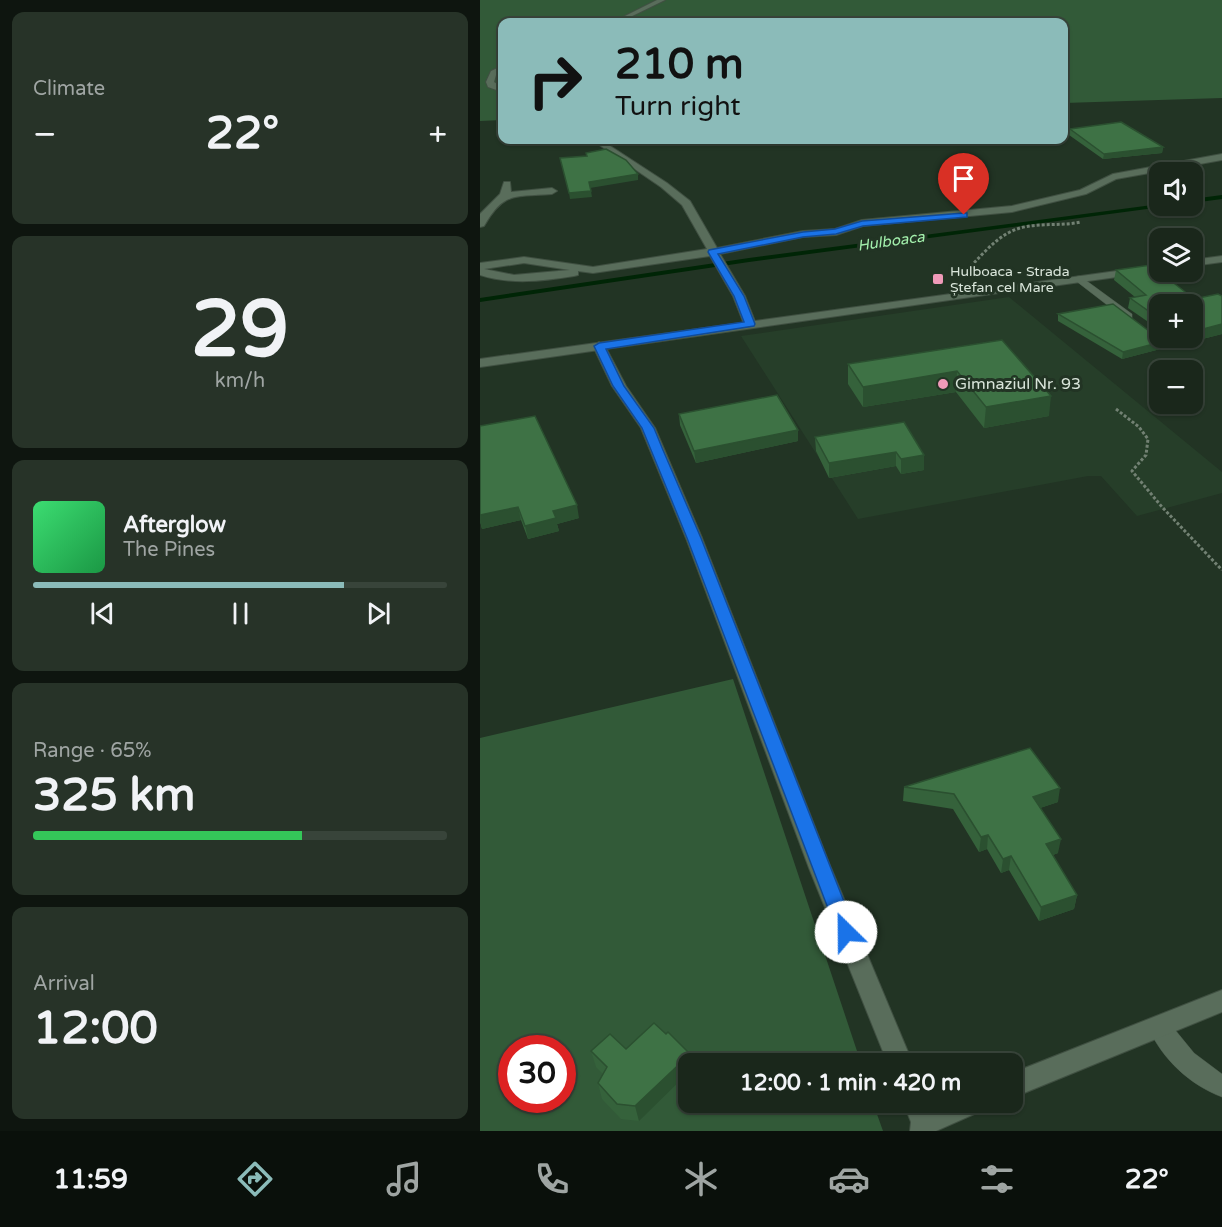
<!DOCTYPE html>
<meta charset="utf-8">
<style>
body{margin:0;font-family:"Varela Round",sans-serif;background:#273328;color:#f1f3f6;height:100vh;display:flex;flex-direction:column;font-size:22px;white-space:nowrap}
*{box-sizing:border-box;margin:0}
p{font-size:20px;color:#9fa5a3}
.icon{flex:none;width:33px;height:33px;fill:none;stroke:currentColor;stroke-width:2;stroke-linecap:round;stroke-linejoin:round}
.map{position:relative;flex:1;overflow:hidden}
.drawer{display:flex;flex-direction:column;gap:12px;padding:12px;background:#0e150f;width:480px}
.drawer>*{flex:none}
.banner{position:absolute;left:18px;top:18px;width:570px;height:126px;border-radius:12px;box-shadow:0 2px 4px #0004,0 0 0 2px #38443a;background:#8bbbb9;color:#111;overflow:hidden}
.controls{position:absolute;left:669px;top:162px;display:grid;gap:12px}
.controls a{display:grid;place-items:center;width:54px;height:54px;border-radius:12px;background:#1a271b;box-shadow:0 2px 4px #0004,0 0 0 2px #38443a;font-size:30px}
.speed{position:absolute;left:18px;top:1035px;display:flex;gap:12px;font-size:30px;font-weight:700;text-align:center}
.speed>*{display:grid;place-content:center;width:78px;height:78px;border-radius:50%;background:#1a271b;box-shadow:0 2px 4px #0004,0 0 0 2px #38443a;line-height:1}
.speed .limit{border:9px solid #d22;background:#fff;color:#111}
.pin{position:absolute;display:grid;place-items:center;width:51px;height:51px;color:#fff;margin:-62px -26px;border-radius:50% 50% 50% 0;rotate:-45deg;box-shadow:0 0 6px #0007}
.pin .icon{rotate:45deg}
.me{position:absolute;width:66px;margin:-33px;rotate:337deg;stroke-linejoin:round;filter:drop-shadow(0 0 4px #0008)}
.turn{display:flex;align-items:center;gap:21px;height:126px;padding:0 18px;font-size:27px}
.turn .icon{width:78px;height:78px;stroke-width:2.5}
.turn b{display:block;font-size:42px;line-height:51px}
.big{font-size:45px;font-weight:800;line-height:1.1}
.drawer .tile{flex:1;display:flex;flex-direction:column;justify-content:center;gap:9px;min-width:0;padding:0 21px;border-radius:12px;background:#273328}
.drawer .dial{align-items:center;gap:0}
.dial b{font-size:78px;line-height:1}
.song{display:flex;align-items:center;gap:18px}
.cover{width:72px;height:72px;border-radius:9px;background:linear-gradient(135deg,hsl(140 70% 55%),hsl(140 70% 35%))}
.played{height:6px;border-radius:3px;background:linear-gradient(90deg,#8bbbb9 75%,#38443a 75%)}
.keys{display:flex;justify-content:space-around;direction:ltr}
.heat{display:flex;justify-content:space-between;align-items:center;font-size:33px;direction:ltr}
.charge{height:9px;border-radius:4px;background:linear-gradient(90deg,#34c759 65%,#38443a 0)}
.trip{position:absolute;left:198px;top:1053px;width:345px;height:60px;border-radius:12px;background:#1a271b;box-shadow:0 2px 4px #0004,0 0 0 2px #38443a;font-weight:800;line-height:60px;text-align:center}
.menu{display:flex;height:96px;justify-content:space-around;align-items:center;background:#0a100b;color:#9fa5a3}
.menu .icon{width:42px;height:42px}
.menu .on{color:#8bbbb9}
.menu b{font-size:27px;color:#f1f3f6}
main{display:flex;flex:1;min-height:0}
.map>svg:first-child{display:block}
.built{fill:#263e29}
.green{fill:#325a38;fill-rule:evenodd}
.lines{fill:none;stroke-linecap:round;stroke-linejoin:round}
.stream{fill:#002506;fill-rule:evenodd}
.service-casing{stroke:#405042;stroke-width:1}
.minor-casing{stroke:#405042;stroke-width:2}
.tertiary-casing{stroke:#405042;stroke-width:2}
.path{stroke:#728173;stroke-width:3;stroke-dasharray:3 2;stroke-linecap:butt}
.service{fill:#596d5b;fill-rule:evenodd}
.minor{fill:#596d5b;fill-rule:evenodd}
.tertiary{fill:#596d5b;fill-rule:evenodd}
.wall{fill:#35623b}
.shaded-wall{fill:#2b5030}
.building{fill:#3e7245;stroke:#2b5030;stroke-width:1.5}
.route{fill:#1a73e8;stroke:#114b97;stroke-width:1.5}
.poi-dot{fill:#ef9ab8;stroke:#223424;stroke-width:2}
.labels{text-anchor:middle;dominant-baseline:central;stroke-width:6;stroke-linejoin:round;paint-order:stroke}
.far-poi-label{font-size:14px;fill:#d9e5da;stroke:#223424;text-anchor:start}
.far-water-label{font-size:15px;font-style:italic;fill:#a3f0ac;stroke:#223424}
.poi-label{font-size:16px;fill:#d9e5da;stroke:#223424;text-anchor:start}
</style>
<main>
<section class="drawer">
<div class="tile"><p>Climate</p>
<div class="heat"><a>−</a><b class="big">22°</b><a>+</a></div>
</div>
<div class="tile dial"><b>29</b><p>km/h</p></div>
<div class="tile">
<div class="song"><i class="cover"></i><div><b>Afterglow</b><p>The Pines</p></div></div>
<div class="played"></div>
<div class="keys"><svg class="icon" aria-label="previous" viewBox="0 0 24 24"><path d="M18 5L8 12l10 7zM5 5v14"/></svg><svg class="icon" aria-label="pause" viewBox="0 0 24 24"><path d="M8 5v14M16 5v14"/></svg><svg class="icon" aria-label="next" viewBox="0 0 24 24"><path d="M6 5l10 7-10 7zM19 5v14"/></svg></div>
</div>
<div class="tile"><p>Range · 65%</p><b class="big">325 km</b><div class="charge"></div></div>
<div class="tile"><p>Arrival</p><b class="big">12:00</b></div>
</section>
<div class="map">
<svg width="742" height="1131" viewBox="0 0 742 1131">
<rect width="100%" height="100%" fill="#223424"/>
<!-- built -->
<polygon class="built" points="529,297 742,472 742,493 657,516 621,476 608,476 378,519 261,336"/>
<!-- green -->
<g class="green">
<polygon points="0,0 742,0 742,98 584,103 584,22 22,22 22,120 0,121"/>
<path d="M 253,679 L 381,1063 L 208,1064 L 208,1102 L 393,1103 L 403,1131 L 0,1131 L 0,738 ZM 32,1048 L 82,1048 L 82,1100 L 32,1100 Z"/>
</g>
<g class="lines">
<!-- stream -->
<g class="stream">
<polygon points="742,195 742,199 712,203 712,199"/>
<polygon points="680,204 682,206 682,207 269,262 0,302 0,298 269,258"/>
</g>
<defs>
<g id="service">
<polygon points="600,276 652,314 652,318 644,318 596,281 596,277"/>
<path d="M 679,1016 L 687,1020 L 714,1053 L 742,1074 L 742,1097 C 710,1085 682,1059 668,1027 L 671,1020 Z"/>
</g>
<g id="minor">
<polygon points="177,0 185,0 140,22 133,22"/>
<polygon points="22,66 22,71 16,75 14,82 22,87 22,92 8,87 6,82 11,71"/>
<path d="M 112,140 L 121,140 L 187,183 L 210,201 L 237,248 L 323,231 L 355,229 L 382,220 L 532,206 L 600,190 L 633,174 L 742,154 L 742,160 L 636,179 L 606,194 L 532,212 L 383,226 L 356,235 L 323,237 L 240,254 L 265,296 L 276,324 L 270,328 L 264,324 L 253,296 L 230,256 L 113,273 L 98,271 L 98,275 L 94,276 C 63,281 31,285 0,275 L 0,263 L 44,257 L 113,267 L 227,249 L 202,205 L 181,187 ZM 44,263 L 90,270 L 34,275 L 4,269 Z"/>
<path d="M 24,182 L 30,182 L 31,192 L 72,188 L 77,191 L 72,194 C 35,197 24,191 4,226 L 0,227 L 0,214 L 20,194 Z"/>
<polygon points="742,256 742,262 712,266 712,260"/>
<polygon points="680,265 680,271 529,292 523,289 529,286"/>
<polygon points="119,342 125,346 146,386 175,428 222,538 351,868 433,1064 408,1064 329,868 206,538 161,428 132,386 113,346"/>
<polygon points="742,990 742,1012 532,1098 532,1073"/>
<polygon points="423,1102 449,1102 451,1106 459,1102 505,1102 501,1111 456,1131 430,1131 431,1122"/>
</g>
<polygon id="tertiary" points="529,286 533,287 533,291 0,367 0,359"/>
</defs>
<!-- service casing -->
<use href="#service" class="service-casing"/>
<!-- minor casing -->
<use href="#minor" class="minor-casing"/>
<!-- tertiary casing -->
<use href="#tertiary" class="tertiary-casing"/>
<!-- path -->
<g class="path">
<path d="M 502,274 L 490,267 C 502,255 514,240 530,232 C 551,221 578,227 601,222"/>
<polyline points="636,409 659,427 668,439 666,455 652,471 682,507 742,570"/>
</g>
<!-- service -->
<use href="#service" class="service"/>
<!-- minor -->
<use href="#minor" class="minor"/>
<!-- tertiary -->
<use href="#tertiary" class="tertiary"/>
</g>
<!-- wall -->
<g class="wall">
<polygon points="590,129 683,147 682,153 623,159 589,135"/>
<polygon points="671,265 714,299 738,294 742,296 742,334 691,347 691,340 685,338 712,338 712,304 680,304 680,330 648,308 650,298 655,297 634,280 636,270"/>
<polygon points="578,314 688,347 642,359 578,321"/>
<polygon points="522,340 569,416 504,428 476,392 383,407 368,384 368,364"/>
<polygon points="199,414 318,441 216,463 200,425"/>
<polygon points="0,426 99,518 77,524 79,531 48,539 41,520 2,529 0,521"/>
<polygon points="335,437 444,455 444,470 421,474 416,466 349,478 336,451"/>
<polygon points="424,787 578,802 560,808 578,853 573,855 597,895 594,909 559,921 529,870 521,873 507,849 499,852 473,809 423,801"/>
<polygon points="146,1049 159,1121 141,1119 122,1099 118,1083 123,1074 116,1067 111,1051"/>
</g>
<!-- shaded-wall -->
<g class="shaded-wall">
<polygon points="683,147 682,153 623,159 624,154"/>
<polygon points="158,174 158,180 110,188 109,182"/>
<polygon points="111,191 112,197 90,199 89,193"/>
<polygon points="742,324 742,334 691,347 692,338 712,338 712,332"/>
<polygon points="689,340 688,347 642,359 643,352"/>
<polygon points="477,371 476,392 383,407 383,387"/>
<polygon points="571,396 569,416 504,428 506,407"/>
<polygon points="318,430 318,441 216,463 214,451"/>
<polygon points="416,452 416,466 349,478 349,463"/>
<polygon points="444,455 444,470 421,474 421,459"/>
<polygon points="97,505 99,518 77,524 79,531 48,539 45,526 73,511"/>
<polygon points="38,507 41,520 2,529 0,521 0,515"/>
<polygon points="580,788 578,802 551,811 553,797"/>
<polygon points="508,835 507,849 499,852 501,837"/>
<polygon points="581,839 578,853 564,858 566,844"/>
<polygon points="531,856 529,870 521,873 523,859"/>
<polygon points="597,895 594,909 559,921 561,907"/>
<polygon points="210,1054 212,1064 208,1064 208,1073 159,1121 155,1106"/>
</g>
<!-- building -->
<g class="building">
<polygon points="641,122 683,147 624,154 590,129"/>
<polygon points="126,149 146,160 158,174 109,182 111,191 89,193 80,158 107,156 106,153"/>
<polygon points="671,265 714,299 738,294 742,296 742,324 712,332 712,304 680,304 680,319 650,298 666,295 636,270"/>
<polygon points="633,304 681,340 689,340 643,352 578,314"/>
<polygon points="522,340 571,396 506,407 477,371 383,387 368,364"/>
<polygon points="297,395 318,430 214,451 199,414"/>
<polygon points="55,416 97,505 73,511 76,518 45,526 38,507 0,515 0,426"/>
<polygon points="424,422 444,455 421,459 416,452 349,463 335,437"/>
<polygon points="550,748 580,788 553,797 581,839 566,844 597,895 561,907 531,856 523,859 508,835 501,837 474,794 424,787"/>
<polygon points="174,1023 186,1034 188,1032 210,1054 155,1106 137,1104 118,1083 127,1067 111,1051 130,1034 146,1049"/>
</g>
<!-- route -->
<polygon class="route" points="484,213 487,213 487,217 383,226 356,234 323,237 238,254 264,296 275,324 274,326 126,349 144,386 174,428 183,450 221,538 376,932 373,937 366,940 360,937 357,932 207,538 162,428 133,386 114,346 119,343 264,322 254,296 228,252 229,250 323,232 355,229 382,221"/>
<!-- markers -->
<g class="poi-dot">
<rect x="452" y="273" width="12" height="12" rx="3"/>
<circle cx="463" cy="384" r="6"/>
</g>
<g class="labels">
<!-- far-poi labels -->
<g class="far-poi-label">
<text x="470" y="271">Hulboaca - Strada<tspan x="470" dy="16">Ștefan cel Mare</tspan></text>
</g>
<!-- far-water labels -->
<g class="far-water-label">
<text transform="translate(411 241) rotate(-8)">Hulboaca</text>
</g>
<!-- poi labels -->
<g class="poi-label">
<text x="475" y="384">Gimnaziul Nr. 93</text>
</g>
</g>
</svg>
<div class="controls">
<a><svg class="icon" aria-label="sound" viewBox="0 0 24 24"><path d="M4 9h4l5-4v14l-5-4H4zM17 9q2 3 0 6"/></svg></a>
<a><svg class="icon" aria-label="layers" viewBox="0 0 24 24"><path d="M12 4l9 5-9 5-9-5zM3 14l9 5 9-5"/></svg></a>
<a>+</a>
<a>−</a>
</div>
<div class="speed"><div class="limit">30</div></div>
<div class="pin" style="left:484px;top:215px;background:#d93025"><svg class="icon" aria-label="arrive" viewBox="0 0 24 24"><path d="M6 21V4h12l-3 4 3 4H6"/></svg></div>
<svg class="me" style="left:366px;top:932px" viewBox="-20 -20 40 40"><circle r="19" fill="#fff"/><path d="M0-13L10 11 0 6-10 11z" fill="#1a73e8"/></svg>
<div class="trip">12:00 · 1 min · 420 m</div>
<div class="banner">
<div class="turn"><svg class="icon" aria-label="right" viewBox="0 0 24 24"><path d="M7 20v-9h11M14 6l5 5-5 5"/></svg><div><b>210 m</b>Turn right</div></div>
</div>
</div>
</main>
<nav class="menu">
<b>11:59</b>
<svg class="icon on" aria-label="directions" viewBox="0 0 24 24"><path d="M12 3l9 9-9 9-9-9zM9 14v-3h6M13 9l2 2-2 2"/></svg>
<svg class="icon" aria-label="music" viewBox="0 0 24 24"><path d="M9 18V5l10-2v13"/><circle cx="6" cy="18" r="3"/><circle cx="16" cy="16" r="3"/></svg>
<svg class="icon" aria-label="phone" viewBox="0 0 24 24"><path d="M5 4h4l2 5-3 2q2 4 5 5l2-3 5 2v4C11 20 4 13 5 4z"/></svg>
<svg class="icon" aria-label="climate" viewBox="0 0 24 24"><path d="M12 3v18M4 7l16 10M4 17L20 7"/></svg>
<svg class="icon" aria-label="car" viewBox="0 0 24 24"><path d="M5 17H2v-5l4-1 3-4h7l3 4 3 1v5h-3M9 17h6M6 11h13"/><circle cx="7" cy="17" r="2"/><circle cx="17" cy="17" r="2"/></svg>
<svg class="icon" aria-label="filters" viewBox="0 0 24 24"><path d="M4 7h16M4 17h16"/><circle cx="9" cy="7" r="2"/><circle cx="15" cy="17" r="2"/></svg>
<b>22°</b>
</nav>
